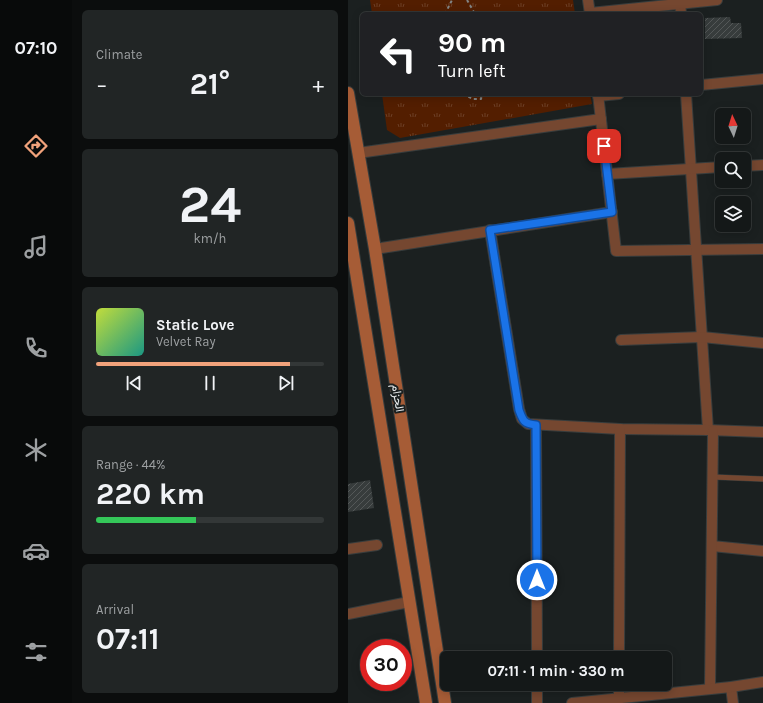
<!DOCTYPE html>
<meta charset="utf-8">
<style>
body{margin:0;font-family:Karla,Vazirmatn,sans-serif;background:#212525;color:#f1f3f6;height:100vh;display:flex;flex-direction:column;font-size:15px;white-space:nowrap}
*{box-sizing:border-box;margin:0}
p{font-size:13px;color:#9da0a2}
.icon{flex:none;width:22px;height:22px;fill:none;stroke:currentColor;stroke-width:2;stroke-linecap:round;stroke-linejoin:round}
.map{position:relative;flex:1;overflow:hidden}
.details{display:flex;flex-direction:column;gap:10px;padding:10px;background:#0b0d0d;width:276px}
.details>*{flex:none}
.banner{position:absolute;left:12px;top:12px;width:343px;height:84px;border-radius:6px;box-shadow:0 2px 10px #0003,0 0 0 1px #333737;background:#202124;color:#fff;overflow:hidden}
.needle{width:26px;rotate:356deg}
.controls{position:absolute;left:367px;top:108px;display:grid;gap:8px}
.controls a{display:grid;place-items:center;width:36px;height:36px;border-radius:6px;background:#141818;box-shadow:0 2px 10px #0003,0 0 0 1px #333737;font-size:20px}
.speed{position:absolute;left:12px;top:639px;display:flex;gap:8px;font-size:20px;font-weight:700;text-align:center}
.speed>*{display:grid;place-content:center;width:52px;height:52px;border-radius:50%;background:#141818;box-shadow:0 2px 10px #0003,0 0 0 1px #333737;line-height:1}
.speed .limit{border:6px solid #d22;background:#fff;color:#111}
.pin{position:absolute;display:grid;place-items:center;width:34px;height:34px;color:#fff;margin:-17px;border-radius:8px;box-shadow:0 2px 6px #0006}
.me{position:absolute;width:44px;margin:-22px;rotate:0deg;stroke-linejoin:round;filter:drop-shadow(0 0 3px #0008)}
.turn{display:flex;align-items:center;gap:14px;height:84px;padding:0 12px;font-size:18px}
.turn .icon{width:52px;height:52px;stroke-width:2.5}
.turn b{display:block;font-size:28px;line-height:34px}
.big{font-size:30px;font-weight:700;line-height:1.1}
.details .tile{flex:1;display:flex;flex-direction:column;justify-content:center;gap:6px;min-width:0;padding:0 14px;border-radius:6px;background:#212525}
.details .dial{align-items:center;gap:0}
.dial b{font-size:52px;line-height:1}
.song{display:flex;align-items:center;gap:12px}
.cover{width:48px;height:48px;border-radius:6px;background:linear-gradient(135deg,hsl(70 70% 55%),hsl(170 70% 35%))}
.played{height:4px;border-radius:2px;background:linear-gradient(90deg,#f1a27b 85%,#333737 85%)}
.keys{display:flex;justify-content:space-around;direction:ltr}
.heat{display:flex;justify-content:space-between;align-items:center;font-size:22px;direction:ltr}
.charge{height:6px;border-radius:3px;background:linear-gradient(90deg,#34c759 44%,#333737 0)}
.trip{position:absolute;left:92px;top:651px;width:232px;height:40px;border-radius:6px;background:#141818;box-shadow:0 2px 10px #0003,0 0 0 1px #333737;font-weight:700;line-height:40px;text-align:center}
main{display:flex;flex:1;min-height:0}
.tabs{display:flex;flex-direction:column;width:72px;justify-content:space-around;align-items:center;background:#080a0a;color:#9da0a2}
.tabs .icon{width:28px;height:28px}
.tabs .selected{color:#f1a27b}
.tabs b{font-size:18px;color:#f1f3f6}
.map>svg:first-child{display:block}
.grass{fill:url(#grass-tufts)}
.building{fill:url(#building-hatch)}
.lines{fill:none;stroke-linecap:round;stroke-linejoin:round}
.service-casing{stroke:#383d3d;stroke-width:6}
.minor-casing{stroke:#383d3d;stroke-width:12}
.secondary-casing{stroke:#383d3d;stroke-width:14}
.path{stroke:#828687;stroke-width:2;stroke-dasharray:3 3;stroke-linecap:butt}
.service{stroke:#754730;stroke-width:5}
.minor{stroke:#754730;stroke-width:10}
.secondary{stroke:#a65c36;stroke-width:12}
.route-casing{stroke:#114b97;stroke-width:10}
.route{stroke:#1a73e8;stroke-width:7}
.labels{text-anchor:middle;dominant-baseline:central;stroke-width:4;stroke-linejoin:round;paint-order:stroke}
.street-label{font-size:12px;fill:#e9eced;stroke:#1b2020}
</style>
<main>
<nav class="tabs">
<b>07:10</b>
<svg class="icon selected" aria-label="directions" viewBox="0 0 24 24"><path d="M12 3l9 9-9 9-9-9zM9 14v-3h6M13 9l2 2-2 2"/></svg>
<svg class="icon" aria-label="music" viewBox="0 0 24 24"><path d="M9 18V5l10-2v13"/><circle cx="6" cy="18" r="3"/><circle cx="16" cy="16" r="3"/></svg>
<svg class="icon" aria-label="phone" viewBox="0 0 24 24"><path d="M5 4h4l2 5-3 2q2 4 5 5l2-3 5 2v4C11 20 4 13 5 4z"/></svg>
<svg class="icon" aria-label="climate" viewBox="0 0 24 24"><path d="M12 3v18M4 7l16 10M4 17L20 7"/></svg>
<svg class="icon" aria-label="car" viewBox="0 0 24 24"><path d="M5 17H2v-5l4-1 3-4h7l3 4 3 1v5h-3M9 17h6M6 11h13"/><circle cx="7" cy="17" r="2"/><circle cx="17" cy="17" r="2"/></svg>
<svg class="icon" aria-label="filters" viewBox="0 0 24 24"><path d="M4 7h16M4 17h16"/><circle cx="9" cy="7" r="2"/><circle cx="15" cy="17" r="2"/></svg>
</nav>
<section class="details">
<div class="tile"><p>Climate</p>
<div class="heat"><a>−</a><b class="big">21°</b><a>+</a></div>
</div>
<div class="tile dial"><b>24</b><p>km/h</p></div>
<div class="tile">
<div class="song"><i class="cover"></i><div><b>Static Love</b><p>Velvet Ray</p></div></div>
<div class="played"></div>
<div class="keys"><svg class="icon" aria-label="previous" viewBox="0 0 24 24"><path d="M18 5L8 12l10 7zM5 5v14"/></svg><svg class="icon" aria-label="pause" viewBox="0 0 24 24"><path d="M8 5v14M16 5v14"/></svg><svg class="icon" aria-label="next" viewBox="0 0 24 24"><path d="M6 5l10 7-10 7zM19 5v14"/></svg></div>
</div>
<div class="tile"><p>Range · 44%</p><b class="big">220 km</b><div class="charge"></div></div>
<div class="tile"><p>Arrival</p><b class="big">07:11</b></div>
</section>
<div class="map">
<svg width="415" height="703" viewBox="0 0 415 703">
<defs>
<pattern id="grass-tufts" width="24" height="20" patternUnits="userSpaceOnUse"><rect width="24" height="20" fill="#531e00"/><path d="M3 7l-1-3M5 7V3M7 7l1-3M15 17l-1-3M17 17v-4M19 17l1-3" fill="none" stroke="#6c3f26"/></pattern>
<pattern id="building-hatch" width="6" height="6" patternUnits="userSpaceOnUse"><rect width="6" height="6" fill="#373c3c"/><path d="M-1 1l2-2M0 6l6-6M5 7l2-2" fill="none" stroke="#545858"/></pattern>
</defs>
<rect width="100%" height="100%" fill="#1b2020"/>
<!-- grass -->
<g class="grass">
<polygon points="22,0 225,0 227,14 24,14"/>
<polygon points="34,94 242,94 244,104 52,138 39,130"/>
</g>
<!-- building -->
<g class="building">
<polygon points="382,17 383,23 393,23 394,38 357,39 357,18"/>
<polygon points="22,480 26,508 0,512 0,484"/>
</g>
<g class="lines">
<defs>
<polyline id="service" points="365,477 415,479"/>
<g id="minor">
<polyline points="240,0 242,14"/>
<polyline points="332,0 333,14"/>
<polyline points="242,13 369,0"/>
<polyline points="353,85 415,79"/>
<polyline points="250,94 268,251 415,249"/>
<polyline points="338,94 360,430"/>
<polyline points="250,96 271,94"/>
<polyline points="10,153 253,119"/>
<polyline points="396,166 415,165"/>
<polyline points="259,174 374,167"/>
<polyline points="142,230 171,409 174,419 180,424 272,429 360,430 415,432"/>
<polyline points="27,249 264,212"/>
<polyline points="273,340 354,337 415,343"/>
<polyline points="188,425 189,658"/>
<polyline points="364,546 415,551"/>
<polyline points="0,549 29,545"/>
<polyline points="0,614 61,602"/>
<polyline points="271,658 272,429"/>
<polyline points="189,684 189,703"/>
<polyline points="383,687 385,703"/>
<polyline points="362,689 365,431"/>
<polyline points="271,698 271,684"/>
<polyline points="224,703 383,687 415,682"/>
</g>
<g id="secondary">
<polyline points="0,93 27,249 97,703"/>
<polyline points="0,223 78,703"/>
</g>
</defs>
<!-- service casing -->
<use href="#service" class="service-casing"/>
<!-- minor casing -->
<use href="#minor" class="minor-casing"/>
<!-- secondary casing -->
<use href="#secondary" class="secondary-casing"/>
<!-- path -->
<g class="path">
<polyline points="119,0 127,14"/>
<polyline points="97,14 104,0"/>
<polyline points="115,94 125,99 133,99 134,94"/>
</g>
<!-- service -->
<use href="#service" class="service"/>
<!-- minor -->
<use href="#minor" class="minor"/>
<!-- secondary -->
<use href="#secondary" class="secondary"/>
</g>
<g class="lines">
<defs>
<path id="route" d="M 189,580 L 188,425 C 176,424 175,421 171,410 L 142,230 L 264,212 L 256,146"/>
</defs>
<!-- route casing -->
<use href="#route" class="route-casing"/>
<!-- route -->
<use href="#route" class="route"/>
</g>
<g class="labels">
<!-- street labels -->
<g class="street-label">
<text transform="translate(50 398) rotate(81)">الحزام</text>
</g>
</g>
</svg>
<div class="controls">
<a><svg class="needle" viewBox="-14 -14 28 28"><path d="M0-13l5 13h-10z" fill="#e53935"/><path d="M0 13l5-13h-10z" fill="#9da0a2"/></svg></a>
<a><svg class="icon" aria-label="search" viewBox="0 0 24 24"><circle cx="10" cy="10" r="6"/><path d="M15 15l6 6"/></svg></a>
<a><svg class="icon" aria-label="layers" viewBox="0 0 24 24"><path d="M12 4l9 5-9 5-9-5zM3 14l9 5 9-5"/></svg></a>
</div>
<div class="speed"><div class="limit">30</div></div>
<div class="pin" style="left:256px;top:146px;background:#d93025"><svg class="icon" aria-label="arrive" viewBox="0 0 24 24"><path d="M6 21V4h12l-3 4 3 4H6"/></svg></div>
<svg class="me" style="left:189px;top:580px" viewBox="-20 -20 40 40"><circle r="17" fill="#1a73e8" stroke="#fff" stroke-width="3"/><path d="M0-11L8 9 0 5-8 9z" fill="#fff"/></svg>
<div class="trip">07:11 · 1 min · 330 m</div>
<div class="banner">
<div class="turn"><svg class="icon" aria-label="left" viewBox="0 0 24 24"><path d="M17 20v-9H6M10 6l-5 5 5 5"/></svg><div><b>90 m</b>Turn left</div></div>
</div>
</div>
</main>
